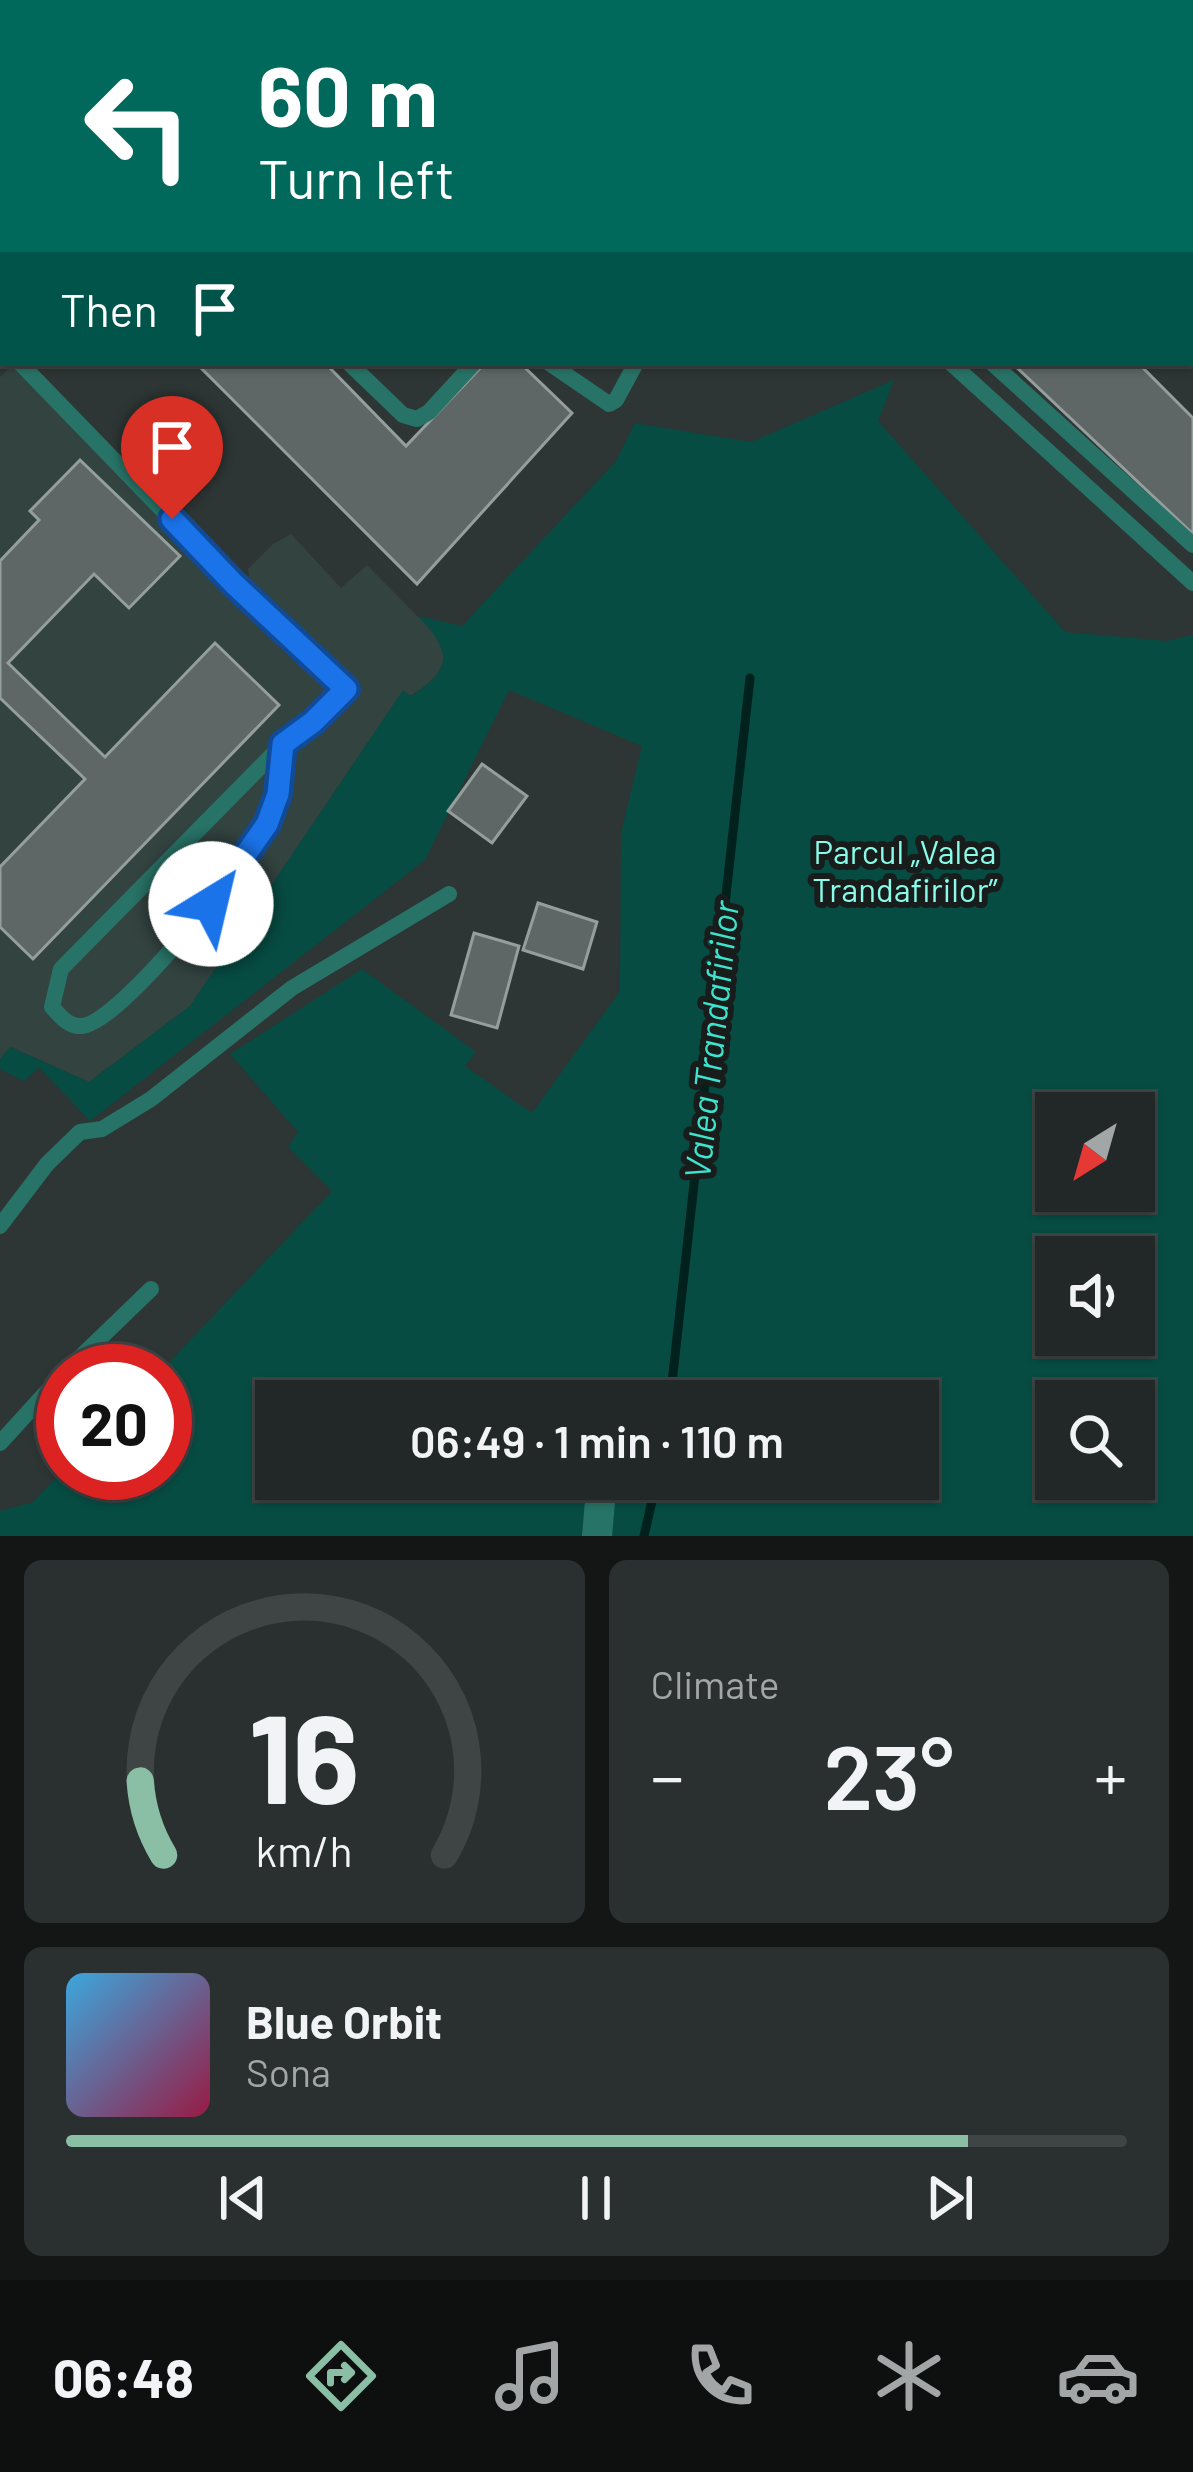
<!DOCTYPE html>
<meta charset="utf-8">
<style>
body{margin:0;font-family:Barlow,sans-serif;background:#2a302f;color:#f1f3f6;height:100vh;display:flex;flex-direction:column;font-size:45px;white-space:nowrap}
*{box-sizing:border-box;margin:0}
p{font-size:39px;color:#a2a6a7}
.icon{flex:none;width:66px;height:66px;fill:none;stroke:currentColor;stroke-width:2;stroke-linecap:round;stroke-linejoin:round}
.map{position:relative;height:1536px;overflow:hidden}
.panel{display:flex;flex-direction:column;gap:24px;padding:24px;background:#131615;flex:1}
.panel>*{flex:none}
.top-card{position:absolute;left:0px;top:0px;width:1194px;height:366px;box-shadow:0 3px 9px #0004,0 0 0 3px #3f4444;background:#00695c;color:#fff;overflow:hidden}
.needle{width:78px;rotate:217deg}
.fabs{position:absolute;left:1035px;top:1092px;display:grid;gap:24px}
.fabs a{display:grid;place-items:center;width:120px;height:120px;border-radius:0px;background:#222827;box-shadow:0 3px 9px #0004,0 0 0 3px #3f4444;font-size:60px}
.speed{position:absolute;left:36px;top:1344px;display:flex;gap:24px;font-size:60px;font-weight:700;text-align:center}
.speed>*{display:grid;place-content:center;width:156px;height:156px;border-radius:50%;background:#222827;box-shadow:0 3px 9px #0004,0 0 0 3px #3f4444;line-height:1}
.speed .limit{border:18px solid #d22;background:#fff;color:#111}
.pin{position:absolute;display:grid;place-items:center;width:102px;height:102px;color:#fff;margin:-123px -51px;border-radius:50% 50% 50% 0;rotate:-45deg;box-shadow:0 0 12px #0007}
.pin .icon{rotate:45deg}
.me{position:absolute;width:132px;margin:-66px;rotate:36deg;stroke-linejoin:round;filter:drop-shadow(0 0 9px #0008)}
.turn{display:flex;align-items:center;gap:42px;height:252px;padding:0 60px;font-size:54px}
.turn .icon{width:156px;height:156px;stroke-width:2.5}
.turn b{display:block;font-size:84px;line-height:102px}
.then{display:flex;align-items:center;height:114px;padding:0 60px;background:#0003;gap:24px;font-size:45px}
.big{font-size:90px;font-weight:600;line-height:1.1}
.panel .tile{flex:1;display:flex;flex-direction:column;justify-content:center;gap:18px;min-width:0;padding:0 42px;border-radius:18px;background:#2a302f}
.panel .dial{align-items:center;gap:0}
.dial svg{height:312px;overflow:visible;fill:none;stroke:#3f4444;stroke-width:7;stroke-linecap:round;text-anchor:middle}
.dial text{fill:#f1f3f6;stroke:none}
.song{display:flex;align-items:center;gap:36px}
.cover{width:144px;height:144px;border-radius:18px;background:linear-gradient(135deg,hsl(200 70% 55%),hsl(340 70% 35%))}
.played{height:12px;border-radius:6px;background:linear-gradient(90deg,#8abfa5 85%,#3f4444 85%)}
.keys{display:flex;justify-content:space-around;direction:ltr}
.heat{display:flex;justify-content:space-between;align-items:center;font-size:66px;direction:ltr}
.panel .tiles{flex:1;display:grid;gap:24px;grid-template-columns:1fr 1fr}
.tile:last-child{grid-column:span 2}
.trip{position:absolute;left:255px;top:1380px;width:684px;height:120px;border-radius:0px;background:#222827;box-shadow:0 3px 9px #0004,0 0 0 3px #3f4444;font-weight:600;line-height:120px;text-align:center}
.menu{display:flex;height:192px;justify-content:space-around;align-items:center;background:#0e1010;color:#a2a6a7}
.menu .icon{width:84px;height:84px}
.menu .active{color:#8abfa5}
.menu b{font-size:54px;color:#f1f3f6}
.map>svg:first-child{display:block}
.built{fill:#334340}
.green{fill:#064c43;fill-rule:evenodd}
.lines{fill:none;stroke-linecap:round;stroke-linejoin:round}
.stream{stroke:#00211c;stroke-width:9}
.building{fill:#5e6765;stroke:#949e9c;stroke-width:3}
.lane{stroke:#287367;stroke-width:16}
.street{stroke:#287367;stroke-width:30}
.secondary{stroke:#329183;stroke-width:30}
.route-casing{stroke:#114b97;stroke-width:30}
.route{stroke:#1a73e8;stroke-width:21}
.labels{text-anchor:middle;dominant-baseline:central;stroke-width:12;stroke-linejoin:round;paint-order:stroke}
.park-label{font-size:33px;fill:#89fce9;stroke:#181c1b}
.water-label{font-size:36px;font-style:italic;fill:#3de4cd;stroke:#181c1b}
</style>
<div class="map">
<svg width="1193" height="1536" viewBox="0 0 1193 1536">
<rect width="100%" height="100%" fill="#2d3634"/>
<!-- built -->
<polygon class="built" points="14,363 243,582 249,576 248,569 273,544 291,534 341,588 367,565 442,641 444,660 435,680 410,696 403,691 190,1006 89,1082 11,1047 0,1059 0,377"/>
<!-- green -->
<path class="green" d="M 894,380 L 878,421 L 1065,632 L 1167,641 L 1193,635 L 1193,1536 L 0,1536 L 0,1511 L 33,1502 L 63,1471 L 165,1473 L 165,1371 L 161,1371 L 332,1191 L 288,1147 L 298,1132 L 230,1054 L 362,969 L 476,1052 L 465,1066 L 532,1113 L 620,991 L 621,833 L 642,746 L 509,690 L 425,860 L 90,1121 L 39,1067 L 24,1081 L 0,1069 L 0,1059 L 10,1047 L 89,1082 L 190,1006 L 403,690 L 411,696 C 454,668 451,651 418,616 L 462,626 L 616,461 L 635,423 L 751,442 ZM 1056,1113 L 1134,1113 L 1134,1191 L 1056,1191 ZM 1056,1257 L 1134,1257 L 1134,1335 L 1056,1335 ZM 276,1401 L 918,1401 L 918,1479 L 276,1479 ZM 1056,1401 L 1134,1401 L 1134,1479 L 1056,1479 Z"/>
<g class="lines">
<!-- stream -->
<g class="stream">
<polyline points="670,1401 750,678"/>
<polyline points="644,1536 657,1479"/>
</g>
</g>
<!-- building -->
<g class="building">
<polygon points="196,363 325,363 406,446 485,363 520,363 572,413 417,584"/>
<polygon points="1012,363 1138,363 1193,418 1193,534"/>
<polygon points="80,460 180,556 129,608 94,574 8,663 105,757 215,643 279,705 33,959 0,927 0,867 85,779 0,698 0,561 39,520 30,511"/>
<polygon points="482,764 527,796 492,843 448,811"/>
<polygon points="538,903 597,922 583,969 523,950"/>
<polygon points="474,933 519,946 497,1028 451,1015"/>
</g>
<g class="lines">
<!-- lane -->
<g class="lane">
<polyline points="137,0 140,3"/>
<polyline points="680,3 681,0"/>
<polyline points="1158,3 1158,0"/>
<polyline points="0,344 3,347"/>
<polyline points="1193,345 1193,353"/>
<path d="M 20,363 L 234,584 L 346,689 L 313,722 L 283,744 L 61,969 L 52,1007 C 60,1016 69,1027 81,1026 C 119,1025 247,862 266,825 C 279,800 280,771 283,744"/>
<polyline points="349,363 403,415 417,419 429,412 474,363"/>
<polyline points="549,363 609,404 616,400 636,363"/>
<polyline points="951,363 1193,583"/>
<polyline points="992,363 1193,545"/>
<polyline points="0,1226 47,1164 80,1132 102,1129 151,1099 292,988 449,894"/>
<polyline points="66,1371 151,1289"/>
<polyline points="0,1443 63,1374"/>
</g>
<!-- street -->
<polyline class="street" points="597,1536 602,1479"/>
<!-- secondary -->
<g class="secondary">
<polyline points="232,3 235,0"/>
<polyline points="0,238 3,235"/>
</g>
</g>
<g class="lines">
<defs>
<polyline id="route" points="172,519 234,584 346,689 313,722 283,744 278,794 267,824 211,904"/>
</defs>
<!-- route casing -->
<use href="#route" class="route-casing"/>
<!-- route -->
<use href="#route" class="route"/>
</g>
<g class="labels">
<!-- park labels -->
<g class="park-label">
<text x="905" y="851">Parcul „Valea<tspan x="905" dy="38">Trandafirilor”</tspan></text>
</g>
<!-- water labels -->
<g class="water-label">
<text transform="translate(710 1040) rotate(-84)">Valea Trandafirilor</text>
</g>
</g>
</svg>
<div class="fabs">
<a><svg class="needle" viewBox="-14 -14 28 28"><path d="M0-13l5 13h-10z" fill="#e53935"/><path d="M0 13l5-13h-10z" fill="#a2a6a7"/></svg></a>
<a><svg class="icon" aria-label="sound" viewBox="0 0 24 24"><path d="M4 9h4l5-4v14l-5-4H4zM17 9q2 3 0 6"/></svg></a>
<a><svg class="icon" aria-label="search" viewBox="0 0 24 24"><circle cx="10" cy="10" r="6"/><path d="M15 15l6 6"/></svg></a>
</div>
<div class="speed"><div class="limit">20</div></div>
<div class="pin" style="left:172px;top:519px;background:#d93025"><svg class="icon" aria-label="arrive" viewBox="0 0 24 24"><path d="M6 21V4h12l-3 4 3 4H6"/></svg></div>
<svg class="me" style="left:211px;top:904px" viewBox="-20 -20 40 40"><circle r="19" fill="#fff"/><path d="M0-13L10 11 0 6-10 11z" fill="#1a73e8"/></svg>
<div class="trip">06:49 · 1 min · 110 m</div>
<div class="top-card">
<div class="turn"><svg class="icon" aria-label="left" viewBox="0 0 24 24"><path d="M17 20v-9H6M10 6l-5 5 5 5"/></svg><div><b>60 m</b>Turn left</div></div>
<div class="then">Then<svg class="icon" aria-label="arrive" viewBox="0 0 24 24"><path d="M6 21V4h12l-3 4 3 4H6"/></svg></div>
</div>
</div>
<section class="panel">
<div class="tiles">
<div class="tile dial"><svg viewBox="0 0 100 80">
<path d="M14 69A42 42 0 1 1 86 69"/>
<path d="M14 69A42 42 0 0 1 8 50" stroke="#8abfa5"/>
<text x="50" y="56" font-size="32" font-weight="700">16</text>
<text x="50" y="72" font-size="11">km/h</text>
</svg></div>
<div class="tile"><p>Climate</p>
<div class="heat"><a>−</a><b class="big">23°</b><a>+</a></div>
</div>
<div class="tile">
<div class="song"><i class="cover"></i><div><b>Blue Orbit</b><p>Sona</p></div></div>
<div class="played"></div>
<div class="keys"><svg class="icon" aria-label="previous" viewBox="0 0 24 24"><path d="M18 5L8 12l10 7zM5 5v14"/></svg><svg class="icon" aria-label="pause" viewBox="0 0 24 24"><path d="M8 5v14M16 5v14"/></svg><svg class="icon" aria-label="next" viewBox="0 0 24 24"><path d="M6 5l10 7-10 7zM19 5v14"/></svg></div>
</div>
</div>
</section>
<nav class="menu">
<b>06:48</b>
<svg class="icon active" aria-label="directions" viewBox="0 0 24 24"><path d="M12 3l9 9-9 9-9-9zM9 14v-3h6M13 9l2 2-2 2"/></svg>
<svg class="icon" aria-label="music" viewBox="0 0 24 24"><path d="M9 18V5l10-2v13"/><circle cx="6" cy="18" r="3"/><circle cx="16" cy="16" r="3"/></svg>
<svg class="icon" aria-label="phone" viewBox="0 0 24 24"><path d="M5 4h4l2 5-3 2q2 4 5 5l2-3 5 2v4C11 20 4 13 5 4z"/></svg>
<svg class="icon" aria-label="climate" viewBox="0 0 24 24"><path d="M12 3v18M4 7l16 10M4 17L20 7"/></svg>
<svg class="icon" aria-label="car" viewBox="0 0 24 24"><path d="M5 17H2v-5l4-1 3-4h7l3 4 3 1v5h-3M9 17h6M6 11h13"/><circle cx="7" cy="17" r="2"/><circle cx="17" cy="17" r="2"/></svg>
</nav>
